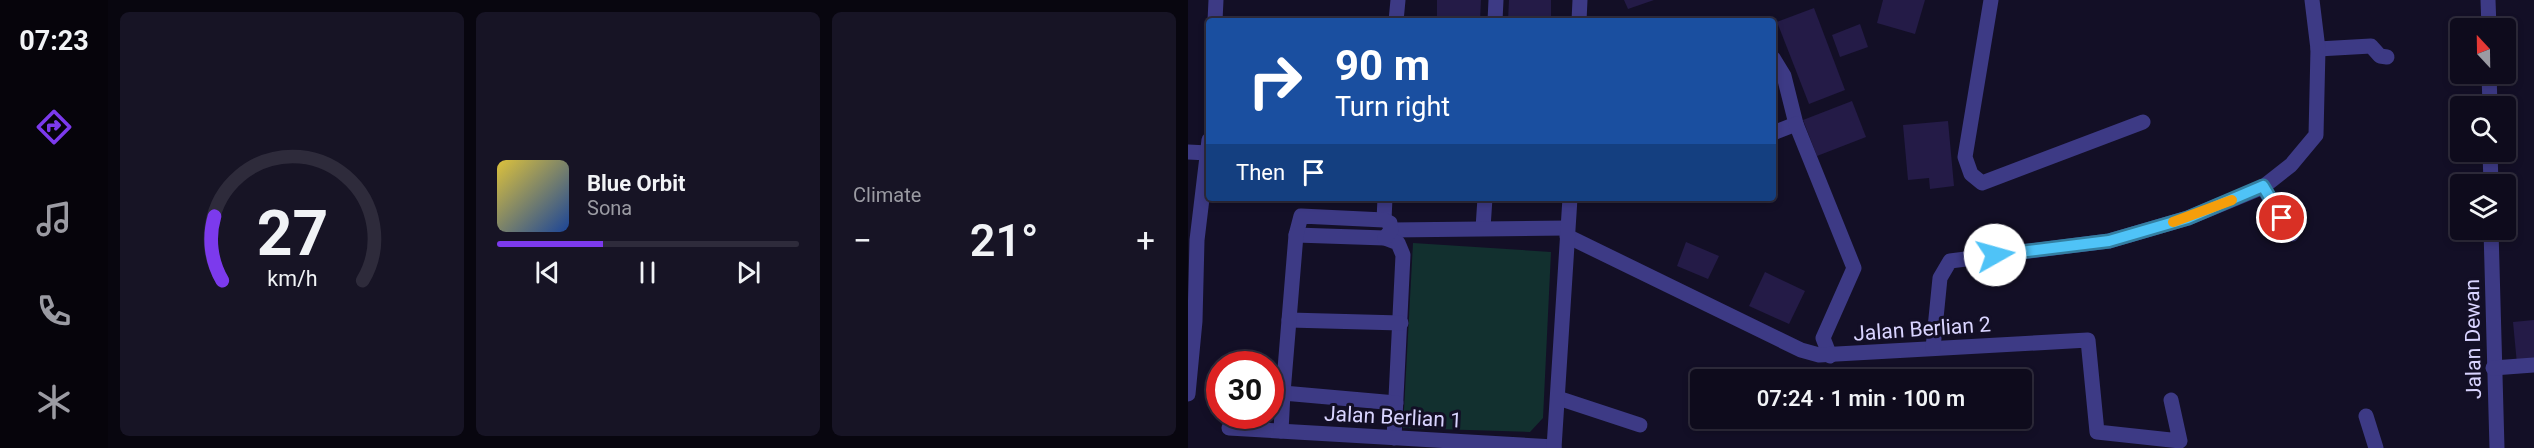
<!DOCTYPE html>
<meta charset="utf-8">
<style>
body{margin:0;font-family:Roboto,sans-serif;background:#171425;color:#f1f3f6;height:100vh;display:flex;flex-direction:column;font-size:22px;white-space:nowrap}
*{box-sizing:border-box;margin:0}
p{font-size:20px;color:#9b9ba3}
.icon{flex:none;width:33px;height:33px;fill:none;stroke:currentColor;stroke-width:2;stroke-linecap:round;stroke-linejoin:round}
.map{position:relative;flex:1;overflow:hidden}
.side{display:flex;flex-direction:column;gap:12px;padding:12px;background:#08060f;width:1080px}
.side>*{flex:none}
.hud{position:absolute;left:18px;top:18px;width:570px;height:183px;border-radius:6px;box-shadow:0 3px 9px #0003,0 0 0 2px #2e2b3b;background:#1a4fa0;color:#fff;overflow:hidden}
.needle{width:39px;rotate:338deg}
.fabs{position:absolute;left:1262px;top:18px;display:grid;gap:12px}
.fabs a{display:grid;place-items:center;width:66px;height:66px;border-radius:6px;background:#0e0b1c;box-shadow:0 3px 9px #0003,0 0 0 2px #2e2b3b;font-size:30px}
.speed{position:absolute;left:18px;top:351px;display:flex;gap:12px;font-size:30px;font-weight:700;text-align:center}
.speed>*{display:grid;place-content:center;width:78px;height:78px;border-radius:50%;background:#0e0b1c;box-shadow:0 3px 9px #0003,0 0 0 2px #2e2b3b;line-height:1}
.speed .limit{border:9px solid #d22;background:#fff;color:#111}
.pin{position:absolute;display:grid;place-items:center;width:51px;height:51px;color:#fff;margin:-26px;border:3px solid #fff;border-radius:50%;box-shadow:0 2px 6px #0007}
.me{position:absolute;width:66px;margin:-33px;rotate:83deg;stroke-linejoin:round;filter:drop-shadow(0 0 4px #0008)}
.turn{display:flex;align-items:center;gap:21px;height:126px;padding:0 30px;font-size:27px}
.turn .icon{width:78px;height:78px;stroke-width:2.5}
.turn b{display:block;font-size:42px;line-height:51px}
.then{display:flex;align-items:center;height:57px;padding:0 30px;background:#0003;gap:12px;font-size:22px}
.big{font-size:45px;font-weight:600;line-height:1.1}
.side .tile{flex:1;display:flex;flex-direction:column;justify-content:center;gap:9px;min-width:0;padding:0 21px;border-radius:9px;background:#171425}
.side .dial{align-items:center;gap:0}
.dial svg{height:156px;overflow:visible;fill:none;stroke:#2e2b3b;stroke-width:7;stroke-linecap:round;text-anchor:middle}
.dial text{fill:#f1f3f6;stroke:none}
.song{display:flex;align-items:center;gap:18px}
.cover{width:72px;height:72px;border-radius:9px;background:linear-gradient(135deg,hsl(50 70% 55%),hsl(220 70% 35%))}
.played{height:6px;border-radius:3px;background:linear-gradient(90deg,#7c3aed 35%,#2e2b3b 35%)}
.keys{display:flex;justify-content:space-around;direction:ltr}
.heat{display:flex;justify-content:space-between;align-items:center;font-size:33px;direction:ltr}
.side .tiles{flex:1;display:grid;gap:12px;grid-template-columns:repeat(3,1fr)}
.trip{position:absolute;left:502px;top:369px;width:342px;height:60px;border-radius:6px;background:#0e0b1c;box-shadow:0 3px 9px #0003,0 0 0 2px #2e2b3b;font-weight:600;line-height:60px;text-align:center}
main{display:flex;flex:1;min-height:0}
.tab-bar{display:flex;flex-direction:column;width:108px;justify-content:space-around;align-items:center;background:#06040b;color:#9b9ba3}
.tab-bar .icon{width:42px;height:42px}
.tab-bar .on{color:#7c3aed}
.tab-bar b{font-size:27px;color:#f1f3f6}
.map>svg:first-child{display:block}
.green{fill:#12302f}
.building{fill:#241b47}
.lines{fill:none;stroke-linecap:round;stroke-linejoin:round}
.minor{stroke:#3d3a85;stroke-width:15}
.route-casing{stroke:#337fa1;stroke-width:15}
.route{stroke:#4fc3f7;stroke-width:10}
.slow{stroke:#f59e0b;stroke-width:10}
.labels{text-anchor:middle;dominant-baseline:central;stroke-width:6;stroke-linejoin:round;paint-order:stroke}
.street-label{font-size:21px;fill:#d9d4ff;stroke:#130f26}
</style>
<main>
<nav class="tab-bar">
<b>07:23</b>
<svg class="icon on" aria-label="directions" viewBox="0 0 24 24"><path d="M12 3l9 9-9 9-9-9zM9 14v-3h6M13 9l2 2-2 2"/></svg>
<svg class="icon" aria-label="music" viewBox="0 0 24 24"><path d="M9 18V5l10-2v13"/><circle cx="6" cy="18" r="3"/><circle cx="16" cy="16" r="3"/></svg>
<svg class="icon" aria-label="phone" viewBox="0 0 24 24"><path d="M5 4h4l2 5-3 2q2 4 5 5l2-3 5 2v4C11 20 4 13 5 4z"/></svg>
<svg class="icon" aria-label="climate" viewBox="0 0 24 24"><path d="M12 3v18M4 7l16 10M4 17L20 7"/></svg>
</nav>
<section class="side">
<div class="tiles">
<div class="tile dial"><svg viewBox="0 0 100 80">
<path d="M14 69A42 42 0 1 1 86 69"/>
<path d="M14 69A42 42 0 0 1 10 36" stroke="#7c3aed"/>
<text x="50" y="56" font-size="32" font-weight="700">27</text>
<text x="50" y="72" font-size="11">km/h</text>
</svg></div>
<div class="tile">
<div class="song"><i class="cover"></i><div><b>Blue Orbit</b><p>Sona</p></div></div>
<div class="played"></div>
<div class="keys"><svg class="icon" aria-label="previous" viewBox="0 0 24 24"><path d="M18 5L8 12l10 7zM5 5v14"/></svg><svg class="icon" aria-label="pause" viewBox="0 0 24 24"><path d="M8 5v14M16 5v14"/></svg><svg class="icon" aria-label="next" viewBox="0 0 24 24"><path d="M6 5l10 7-10 7zM19 5v14"/></svg></div>
</div>
<div class="tile"><p>Climate</p>
<div class="heat"><a>−</a><b class="big">21°</b><a>+</a></div>
</div>
</div>
</section>
<div class="map">
<svg width="1346" height="448" viewBox="0 0 1346 448">
<rect width="100%" height="100%" fill="#130f26"/>
<!-- green -->
<polygon class="green" points="225,243 363,252 355,418 342,432 215,428"/>
<!-- building -->
<g class="building">
<polygon points="249,0 293,0 292,21 249,21"/>
<polygon points="321,0 363,0 363,21 320,21"/>
<polygon points="436,0 466,0 440,9"/>
<polygon points="695,0 737,0 727,34 689,23"/>
<polygon points="626,8 657,90 621,104 589,22"/>
<polygon points="672,24 680,47 652,57 644,35"/>
<polygon points="664,101 678,137 629,156 615,120"/>
<polygon points="760,121 766,186 742,189 741,178 720,180 715,125"/>
<polygon points="498,242 531,256 520,279 489,266"/>
<polygon points="577,272 617,291 601,324 561,306"/>
<polygon points="1346,320 1346,363 1329,364 1325,322"/>
</g>
<g class="lines">
<!-- minor -->
<g class="minor">
<polyline points="803,0 777,157 783,174 794,183 955,122"/>
<polyline points="1300,0 1301,28"/>
<polyline points="27,21 28,0"/>
<polyline points="208,21 210,0"/>
<polyline points="307,21 308,0"/>
<polyline points="391,21 392,0"/>
<polyline points="1130,49 1183,46 1192,56 1199,57"/>
<polyline points="585,58 596,76 608,124 585,133"/>
<polyline points="1301,74 1302,106"/>
<polyline points="608,124 666,268 635,338 642,356"/>
<polyline points="0,152 20,153"/>
<polyline points="1302,152 1303,184"/>
<polyline points="1075,187 1104,234"/>
<polyline points="196,220 197,198"/>
<polyline points="295,228 297,198"/>
<polyline points="203,230 379,228"/>
<polyline points="1303,230 1309,448"/>
<polyline points="108,235 197,238 210,243 215,255 206,438"/>
<polyline points="379,236 613,350 631,355 900,340 909,432 992,441 983,400"/>
<polyline points="101,320 213,323"/>
<polyline points="745,348 752,278 762,261 921,241 1000,218 1075,187 1103,165 1128,135 1130,49 1124,0"/>
<polyline points="1305,368 1346,365"/>
<polyline points="95,393 108,235 113,216 196,220 202,223 203,230 197,238"/>
<polyline points="0,394 7,321 9,240 21,140"/>
<polyline points="370,398 452,425"/>
<polyline points="1178,416 1188,448"/>
<polyline points="41,428 366,447"/>
<polyline points="93,431 95,393 208,403"/>
<polyline points="366,448 382,198"/>
</g>
</g>
<g class="lines">
<defs>
<polyline id="route" points="807,255 921,241 1000,218 1075,186 1094,218"/>
</defs>
<!-- route casing -->
<use href="#route" class="route-casing"/>
<!-- route -->
<use href="#route" class="route"/>
<!-- slow -->
<polyline class="slow" points="985,222 1044,200"/>
</g>
<g class="labels">
<!-- street labels -->
<g class="street-label">
<text transform="translate(734 329) rotate(-4)">Jalan Berlian 2</text>
<text transform="translate(1285 339) rotate(-91)">Jalan Dewan</text>
<text transform="translate(205 417) rotate(3)">Jalan Berlian 1</text>
</g>
</g>
</svg>
<div class="fabs">
<a><svg class="needle" viewBox="-14 -14 28 28"><path d="M0-13l5 13h-10z" fill="#e53935"/><path d="M0 13l5-13h-10z" fill="#9b9ba3"/></svg></a>
<a><svg class="icon" aria-label="search" viewBox="0 0 24 24"><circle cx="10" cy="10" r="6"/><path d="M15 15l6 6"/></svg></a>
<a><svg class="icon" aria-label="layers" viewBox="0 0 24 24"><path d="M12 4l9 5-9 5-9-5zM3 14l9 5 9-5"/></svg></a>
</div>
<div class="speed"><div class="limit">30</div></div>
<div class="pin" style="left:1094px;top:218px;background:#d93025"><svg class="icon" aria-label="arrive" viewBox="0 0 24 24"><path d="M6 21V4h12l-3 4 3 4H6"/></svg></div>
<svg class="me" style="left:807px;top:255px" viewBox="-20 -20 40 40"><circle r="19" fill="#fff"/><path d="M0-13L10 11 0 6-10 11z" fill="#4fc3f7"/></svg>
<div class="trip">07:24 · 1 min · 100 m</div>
<div class="hud">
<div class="turn"><svg class="icon" aria-label="right" viewBox="0 0 24 24"><path d="M7 20v-9h11M14 6l5 5-5 5"/></svg><div><b>90 m</b>Turn right</div></div>
<div class="then">Then<svg class="icon" aria-label="arrive" viewBox="0 0 24 24"><path d="M6 21V4h12l-3 4 3 4H6"/></svg></div>
</div>
</div>
</main>
